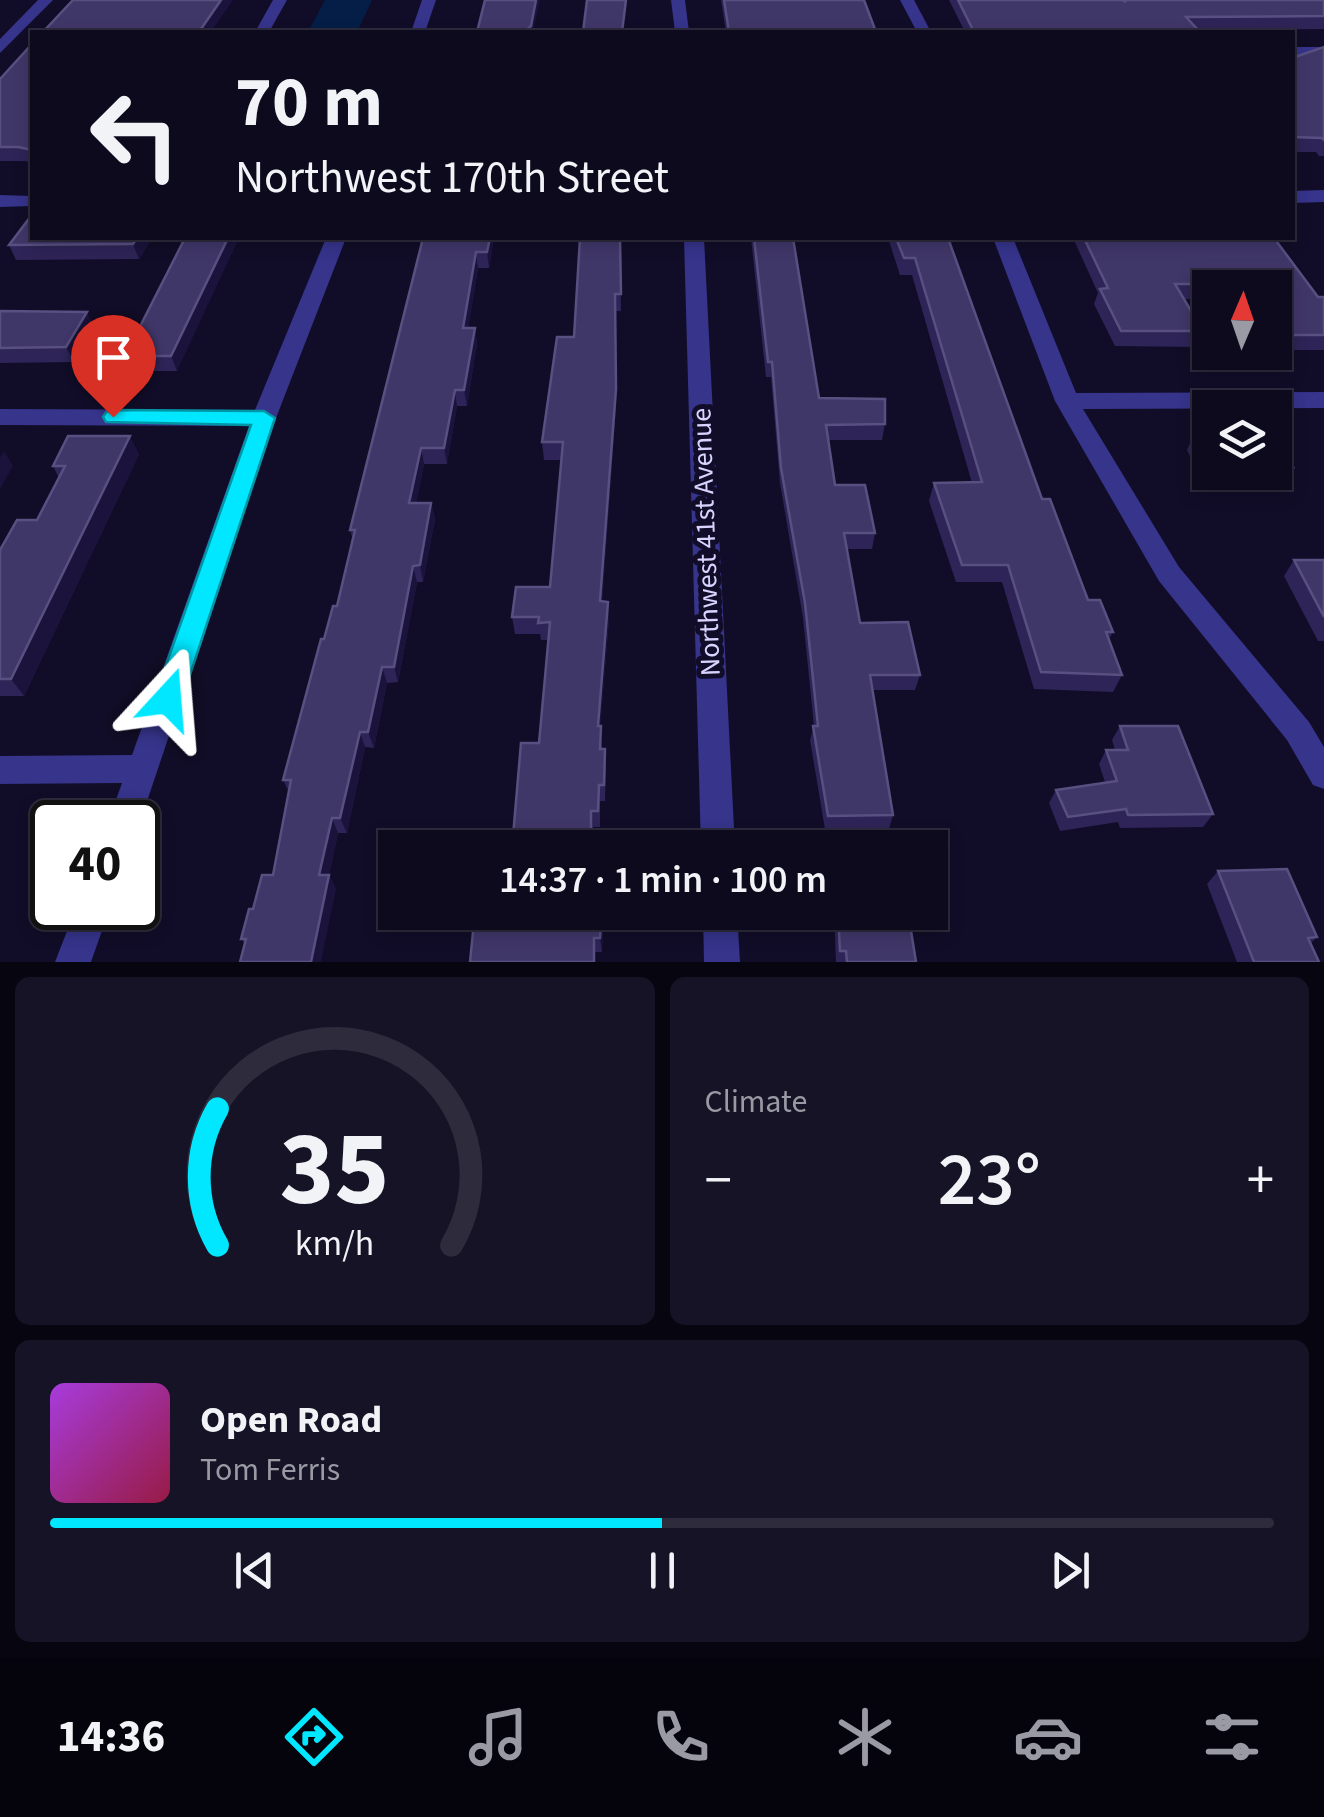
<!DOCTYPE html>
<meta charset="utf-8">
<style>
body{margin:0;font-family:"Source Sans 3",sans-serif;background:#161327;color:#f1f3f6;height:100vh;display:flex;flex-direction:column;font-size:38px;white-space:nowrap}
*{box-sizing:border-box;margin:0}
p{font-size:32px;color:#9a9aa4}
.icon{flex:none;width:55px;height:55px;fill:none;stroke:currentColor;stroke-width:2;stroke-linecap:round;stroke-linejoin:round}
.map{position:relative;height:962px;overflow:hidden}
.details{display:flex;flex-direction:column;gap:15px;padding:15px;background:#070610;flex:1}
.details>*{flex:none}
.hud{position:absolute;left:30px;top:30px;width:1265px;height:210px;border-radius:0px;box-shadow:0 5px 15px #0003,0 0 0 2px #2d2b3c;background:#0d0a1e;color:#f1f3f6;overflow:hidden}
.needle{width:65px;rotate:2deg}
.fabs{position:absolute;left:1192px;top:270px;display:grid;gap:20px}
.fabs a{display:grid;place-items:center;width:100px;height:100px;border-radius:0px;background:#0d0a1e;box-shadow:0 5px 15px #0003,0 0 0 2px #2d2b3c;font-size:50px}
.speed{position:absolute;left:30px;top:800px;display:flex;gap:20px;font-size:50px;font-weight:700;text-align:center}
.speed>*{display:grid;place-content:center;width:130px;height:130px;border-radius:50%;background:#0d0a1e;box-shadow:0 5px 15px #0003,0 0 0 2px #2d2b3c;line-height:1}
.speed .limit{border:5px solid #111;border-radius:15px;background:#fff;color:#111}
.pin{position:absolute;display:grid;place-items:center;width:85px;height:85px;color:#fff;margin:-102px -42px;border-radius:50% 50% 50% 0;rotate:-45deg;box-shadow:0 0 10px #0007}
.pin .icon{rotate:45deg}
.me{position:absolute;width:110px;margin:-55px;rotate:19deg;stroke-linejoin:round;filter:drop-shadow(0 0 8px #0008)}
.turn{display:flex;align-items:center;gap:35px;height:210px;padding:0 40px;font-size:45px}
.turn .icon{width:130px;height:130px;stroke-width:2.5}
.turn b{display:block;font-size:70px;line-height:85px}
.big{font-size:75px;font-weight:600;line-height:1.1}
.details .tile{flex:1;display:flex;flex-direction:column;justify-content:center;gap:15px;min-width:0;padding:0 35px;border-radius:15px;background:#161327}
.details .dial{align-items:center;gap:0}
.dial svg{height:260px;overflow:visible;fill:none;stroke:#2d2b3c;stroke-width:7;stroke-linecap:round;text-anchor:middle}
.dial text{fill:#f1f3f6;stroke:none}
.song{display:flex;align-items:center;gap:30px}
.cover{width:120px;height:120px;border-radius:15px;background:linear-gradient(135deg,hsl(280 70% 55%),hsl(340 70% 35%))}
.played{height:10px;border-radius:5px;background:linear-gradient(90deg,#00e7ff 50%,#2d2b3c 50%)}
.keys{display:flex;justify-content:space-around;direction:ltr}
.heat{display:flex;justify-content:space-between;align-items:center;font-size:55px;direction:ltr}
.details .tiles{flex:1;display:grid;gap:15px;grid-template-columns:1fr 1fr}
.tile:last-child{grid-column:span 2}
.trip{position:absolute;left:378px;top:830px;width:570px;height:100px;border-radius:0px;background:#0d0a1e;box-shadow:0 5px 15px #0003,0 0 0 2px #2d2b3c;font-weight:600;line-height:100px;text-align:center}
.menu{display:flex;height:160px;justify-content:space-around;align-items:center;background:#05040c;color:#9a9aa4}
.menu .icon{width:70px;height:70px}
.menu .current{color:#00e7ff}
.menu b{font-size:45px;color:#f1f3f6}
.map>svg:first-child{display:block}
.water{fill:#051e48}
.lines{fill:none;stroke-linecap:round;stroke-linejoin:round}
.minor{fill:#36348b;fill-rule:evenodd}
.wall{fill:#2e2457}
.shaded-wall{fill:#1b133c}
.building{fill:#403769;stroke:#585080;stroke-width:2.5}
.route{fill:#00e7ff;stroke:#0096a6;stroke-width:2.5}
.labels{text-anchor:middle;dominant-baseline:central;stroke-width:10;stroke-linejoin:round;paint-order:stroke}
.street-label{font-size:28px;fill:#d8d4ff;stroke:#110d28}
</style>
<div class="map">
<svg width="1324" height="962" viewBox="0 0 1324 962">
<rect width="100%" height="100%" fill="#110d28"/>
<!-- water -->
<polygon class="water" points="325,0 372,0 357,32 308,32"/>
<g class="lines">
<!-- minor -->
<g class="minor">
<polygon points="38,0 53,0 0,53 0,39"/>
<polygon points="273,0 287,0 269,32 255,32"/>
<polygon points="422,0 436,0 425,32 411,32"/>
<polygon points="671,0 685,0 689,32 675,32"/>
<polygon points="900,0 914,0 931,32 917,32"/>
<rect x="1292" y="47" width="32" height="10"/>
<polygon points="1324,190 1324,202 1292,203 1292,191"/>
<polygon points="0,195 32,196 32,206 0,207"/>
<polygon points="326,238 346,238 276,418 138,828 138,822 108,822 122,783 0,784 0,756 132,755 249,426 0,425 0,409 255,410"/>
<polygon points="684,238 704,238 735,848 701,848"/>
<polygon points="993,238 1013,238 1076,393 1324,392 1324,408 1083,409 1179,567 1309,722 1324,747 1324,789 1313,785 1287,740 1159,581 1055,401"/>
<polygon points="76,908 110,908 91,962 55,962"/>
<polygon points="703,912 737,912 740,962 704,962"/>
</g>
</g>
<!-- wall -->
<g class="wall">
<polygon points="721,0 767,0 876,32 726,32"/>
<polygon points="949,0 1324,0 1324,29 1197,30 1200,32 965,32"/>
<polygon points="32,44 32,163 25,161 0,161 0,79"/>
<polygon points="1324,47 1324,156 1319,156 1316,152 1292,152 1292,58"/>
<polygon points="32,238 152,238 139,259 16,260 9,245"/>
<polygon points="185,238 177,371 131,371 125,356"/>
<polygon points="423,238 494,238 489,268 478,268 468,328 475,328 477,344 467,406 457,406 447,464 424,464 416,503 431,503 435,519 423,582 417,582 398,682 387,683 374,748 365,747 347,833 338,833 329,875 336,889 245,944 241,939 253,909 273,875 289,792 283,780 324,639 337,606 353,540 350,530"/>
<polygon points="620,238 621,311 615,311 616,406 602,601 609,619 600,726 602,749 605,749 606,765 605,801 600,801 600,827 593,827 592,848 512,848 539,743 549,640 541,640 540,634 515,634 512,617 550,587 562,460 544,460 542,442 574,337"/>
<polygon points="751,238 793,238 819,398 885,424 882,440 828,440 835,485 875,533 872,549 847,549 860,623 920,675 915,690 872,690 893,815 889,829 825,829 810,740 814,726 803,618 780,483 771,377 766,377"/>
<polygon points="888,238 948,238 1042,499 1088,600 1113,632 1109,639 1122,675 1113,692 1034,689 1002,582 956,582 929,501 934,483 972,483 912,275 900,275"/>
<polygon points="1073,238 1274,238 1318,297 1324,297 1324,350 1275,350 1275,288 1210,288 1210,299 1184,299 1203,331 1196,347 1115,346 1094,304 1098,293"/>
<polygon points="0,311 94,327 74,362 0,363"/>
<polygon points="1194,434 1210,434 1210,472 1275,472 1275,438 1293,467 1284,483 1204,484 1187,450"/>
<polygon points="139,454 24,696 0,696 0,550 37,520 59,478 53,466"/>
<polygon points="1294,560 1324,560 1324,641 1318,641 1284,576"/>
<polygon points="1120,726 1213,814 1203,827 1120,828 1118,822 1060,831 1049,803 1056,790 1105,782 1099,764 1106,750 1115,750 1112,740"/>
<polygon points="1218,871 1317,937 1311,943 1319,962 1237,962 1207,884"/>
<polygon points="475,912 603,912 602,952 596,952"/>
<polygon points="834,912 908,912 916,962 836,962"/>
</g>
<!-- shaded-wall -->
<g class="shaded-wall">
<polygon points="221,0 233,0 211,32 199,32"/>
<polygon points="536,0 540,0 533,32 524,32"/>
<polygon points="137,238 152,238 139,259 133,244"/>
<polygon points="228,238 239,238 177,371 171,356"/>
<polygon points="490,238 494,238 489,268 487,252"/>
<polygon points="476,252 478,268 466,344 463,328"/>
<polygon points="615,294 616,406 601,619 600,601"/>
<polygon points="87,312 94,327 74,362 66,347"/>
<polygon points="475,328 477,344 467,406 464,390"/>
<polygon points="455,390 457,406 447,464 444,448"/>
<polygon points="130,436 139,454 24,696 11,679"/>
<polygon points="421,448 424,464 413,520 409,503"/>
<polygon points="4,451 13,466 0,489 0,457"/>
<polygon points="431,503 435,519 423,582 420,565"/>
<polygon points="413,566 417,582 398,682 394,667"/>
<polygon points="608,602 609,619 599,743 598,726"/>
<polygon points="382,667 387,683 374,748 368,732"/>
<polygon points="360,732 365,747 347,833 340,818"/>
<polygon points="332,818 338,833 326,889 319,875"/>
<polygon points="329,875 336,889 321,962 311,962"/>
<polygon points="602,912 603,912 602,952 600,938"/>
</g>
<!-- building -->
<g class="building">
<polygon points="73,0 221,0 199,32 43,32"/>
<polygon points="485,0 536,0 531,26 524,32 477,32"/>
<polygon points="587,0 626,0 622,32 583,32"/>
<polygon points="724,0 864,0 876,32 729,32"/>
<polygon points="958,0 1122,0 1126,2 1124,0 1324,0 1324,16 1186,17 1200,32 974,32"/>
<polygon points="32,44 32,150 18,147 0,147 0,79"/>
<polygon points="1324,47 1324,140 1322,138 1292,137 1292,58"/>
<polygon points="31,216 32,216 32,238 137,238 133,244 9,245"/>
<polygon points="185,238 228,238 171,356 125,356"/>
<polygon points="423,238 490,238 487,252 476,252 463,328 475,328 464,390 455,390 444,448 421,448 409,503 431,503 420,565 413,566 394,667 382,667 368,732 360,732 340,818 332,818 319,875 329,875 311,962 240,962 246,939 241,939 249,909 253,909 262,875 273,875 291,780 283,780 321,639 324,639 333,606 337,606 355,530 350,530"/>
<polygon points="580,238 620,238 621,294 615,294 616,389 600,601 608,602 598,726 601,726 600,749 605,749 604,785 599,785 598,811 591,811 591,848 512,848 521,743 539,743 550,622 538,623 539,617 512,617 516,587 550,587 563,442 542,442 557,337 574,337"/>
<polygon points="754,238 793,238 819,398 885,399 885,424 826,425 835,485 865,485 875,533 844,533 860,623 908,622 920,675 870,675 893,815 828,816 813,726 818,726 805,603 781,468 772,362 768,362"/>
<polygon points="896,238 948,238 1042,499 1050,499 1088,600 1100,600 1113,632 1106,632 1122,675 1041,672 1008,565 962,565 934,483 982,482 915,258 904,258"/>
<polygon points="1084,238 1274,238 1318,297 1324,297 1324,335 1278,335 1275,331 1275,288 1248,288 1245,284 1175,284 1203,331 1121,331 1100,289 1108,288"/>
<polygon points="0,311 87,312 66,347 0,348"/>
<polygon points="1194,434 1210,434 1210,464"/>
<polygon points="68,436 130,436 11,679 0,679 0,550 17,520 37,520 65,466 53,466"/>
<polygon points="1275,438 1293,467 1275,468"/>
<polygon points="1294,560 1324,560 1324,617"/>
<polygon points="1120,726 1178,726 1213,814 1128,815 1126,809 1068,817 1056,790 1117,781 1106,750 1128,750"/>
<polygon points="1287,869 1317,937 1308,938 1319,962 1254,962 1218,871"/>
<polygon points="475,912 602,912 600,938 594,938 594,962 470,962"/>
<polygon points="838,912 908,912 916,962 847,962 846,951 840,951"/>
</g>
<!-- route -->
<polygon class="route" points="113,410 264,411 275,418 182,699 178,707 168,710 158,707 154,699 251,425 106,422 103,417 106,412"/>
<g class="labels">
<!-- street labels -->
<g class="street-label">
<text transform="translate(706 542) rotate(-92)">Northwest 41st Avenue</text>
</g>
</g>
</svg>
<div class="fabs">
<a><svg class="needle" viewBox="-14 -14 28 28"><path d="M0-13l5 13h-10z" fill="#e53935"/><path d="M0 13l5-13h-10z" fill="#9a9aa4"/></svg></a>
<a><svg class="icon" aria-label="layers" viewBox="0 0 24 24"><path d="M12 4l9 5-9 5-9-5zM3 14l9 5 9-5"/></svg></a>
</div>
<div class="speed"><div class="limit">40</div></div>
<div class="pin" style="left:113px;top:417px;background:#d93025"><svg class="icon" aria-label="arrive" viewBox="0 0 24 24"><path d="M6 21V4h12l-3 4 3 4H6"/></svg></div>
<svg class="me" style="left:168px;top:699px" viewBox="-20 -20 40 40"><path d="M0-17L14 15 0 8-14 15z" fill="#00e7ff" stroke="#fff" stroke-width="4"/></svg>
<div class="trip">14:37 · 1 min · 100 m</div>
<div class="hud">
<div class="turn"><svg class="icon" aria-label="left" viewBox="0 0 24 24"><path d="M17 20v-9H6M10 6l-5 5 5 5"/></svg><div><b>70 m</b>Northwest 170th Street</div></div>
</div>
</div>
<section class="details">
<div class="tiles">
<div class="tile dial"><svg viewBox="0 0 100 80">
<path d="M14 69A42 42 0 1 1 86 69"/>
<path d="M14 69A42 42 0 0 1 14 27" stroke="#00e7ff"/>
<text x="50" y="56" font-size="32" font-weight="700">35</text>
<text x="50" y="72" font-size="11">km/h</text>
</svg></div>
<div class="tile"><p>Climate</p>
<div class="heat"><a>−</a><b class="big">23°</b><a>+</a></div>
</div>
<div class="tile">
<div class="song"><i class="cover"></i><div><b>Open Road</b><p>Tom Ferris</p></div></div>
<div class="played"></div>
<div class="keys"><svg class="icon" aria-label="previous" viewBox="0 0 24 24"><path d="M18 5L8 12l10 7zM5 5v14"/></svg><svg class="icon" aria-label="pause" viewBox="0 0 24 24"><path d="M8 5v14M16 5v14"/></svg><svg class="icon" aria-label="next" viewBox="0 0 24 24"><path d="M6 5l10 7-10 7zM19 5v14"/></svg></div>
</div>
</div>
</section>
<nav class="menu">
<b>14:36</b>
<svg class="icon current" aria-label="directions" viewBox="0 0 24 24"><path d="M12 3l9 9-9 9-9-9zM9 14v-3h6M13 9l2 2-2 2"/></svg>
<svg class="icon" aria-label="music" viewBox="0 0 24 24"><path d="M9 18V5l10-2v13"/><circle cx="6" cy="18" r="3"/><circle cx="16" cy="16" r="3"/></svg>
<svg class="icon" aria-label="phone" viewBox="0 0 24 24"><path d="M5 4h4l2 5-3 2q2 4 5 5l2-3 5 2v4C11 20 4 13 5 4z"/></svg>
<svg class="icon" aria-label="climate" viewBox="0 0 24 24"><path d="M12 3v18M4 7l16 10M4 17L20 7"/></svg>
<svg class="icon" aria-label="car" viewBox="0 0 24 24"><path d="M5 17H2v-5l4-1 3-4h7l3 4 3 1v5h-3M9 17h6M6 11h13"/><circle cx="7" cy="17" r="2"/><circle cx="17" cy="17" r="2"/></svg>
<svg class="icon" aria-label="filters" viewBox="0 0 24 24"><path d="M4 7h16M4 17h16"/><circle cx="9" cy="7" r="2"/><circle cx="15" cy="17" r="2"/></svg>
</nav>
